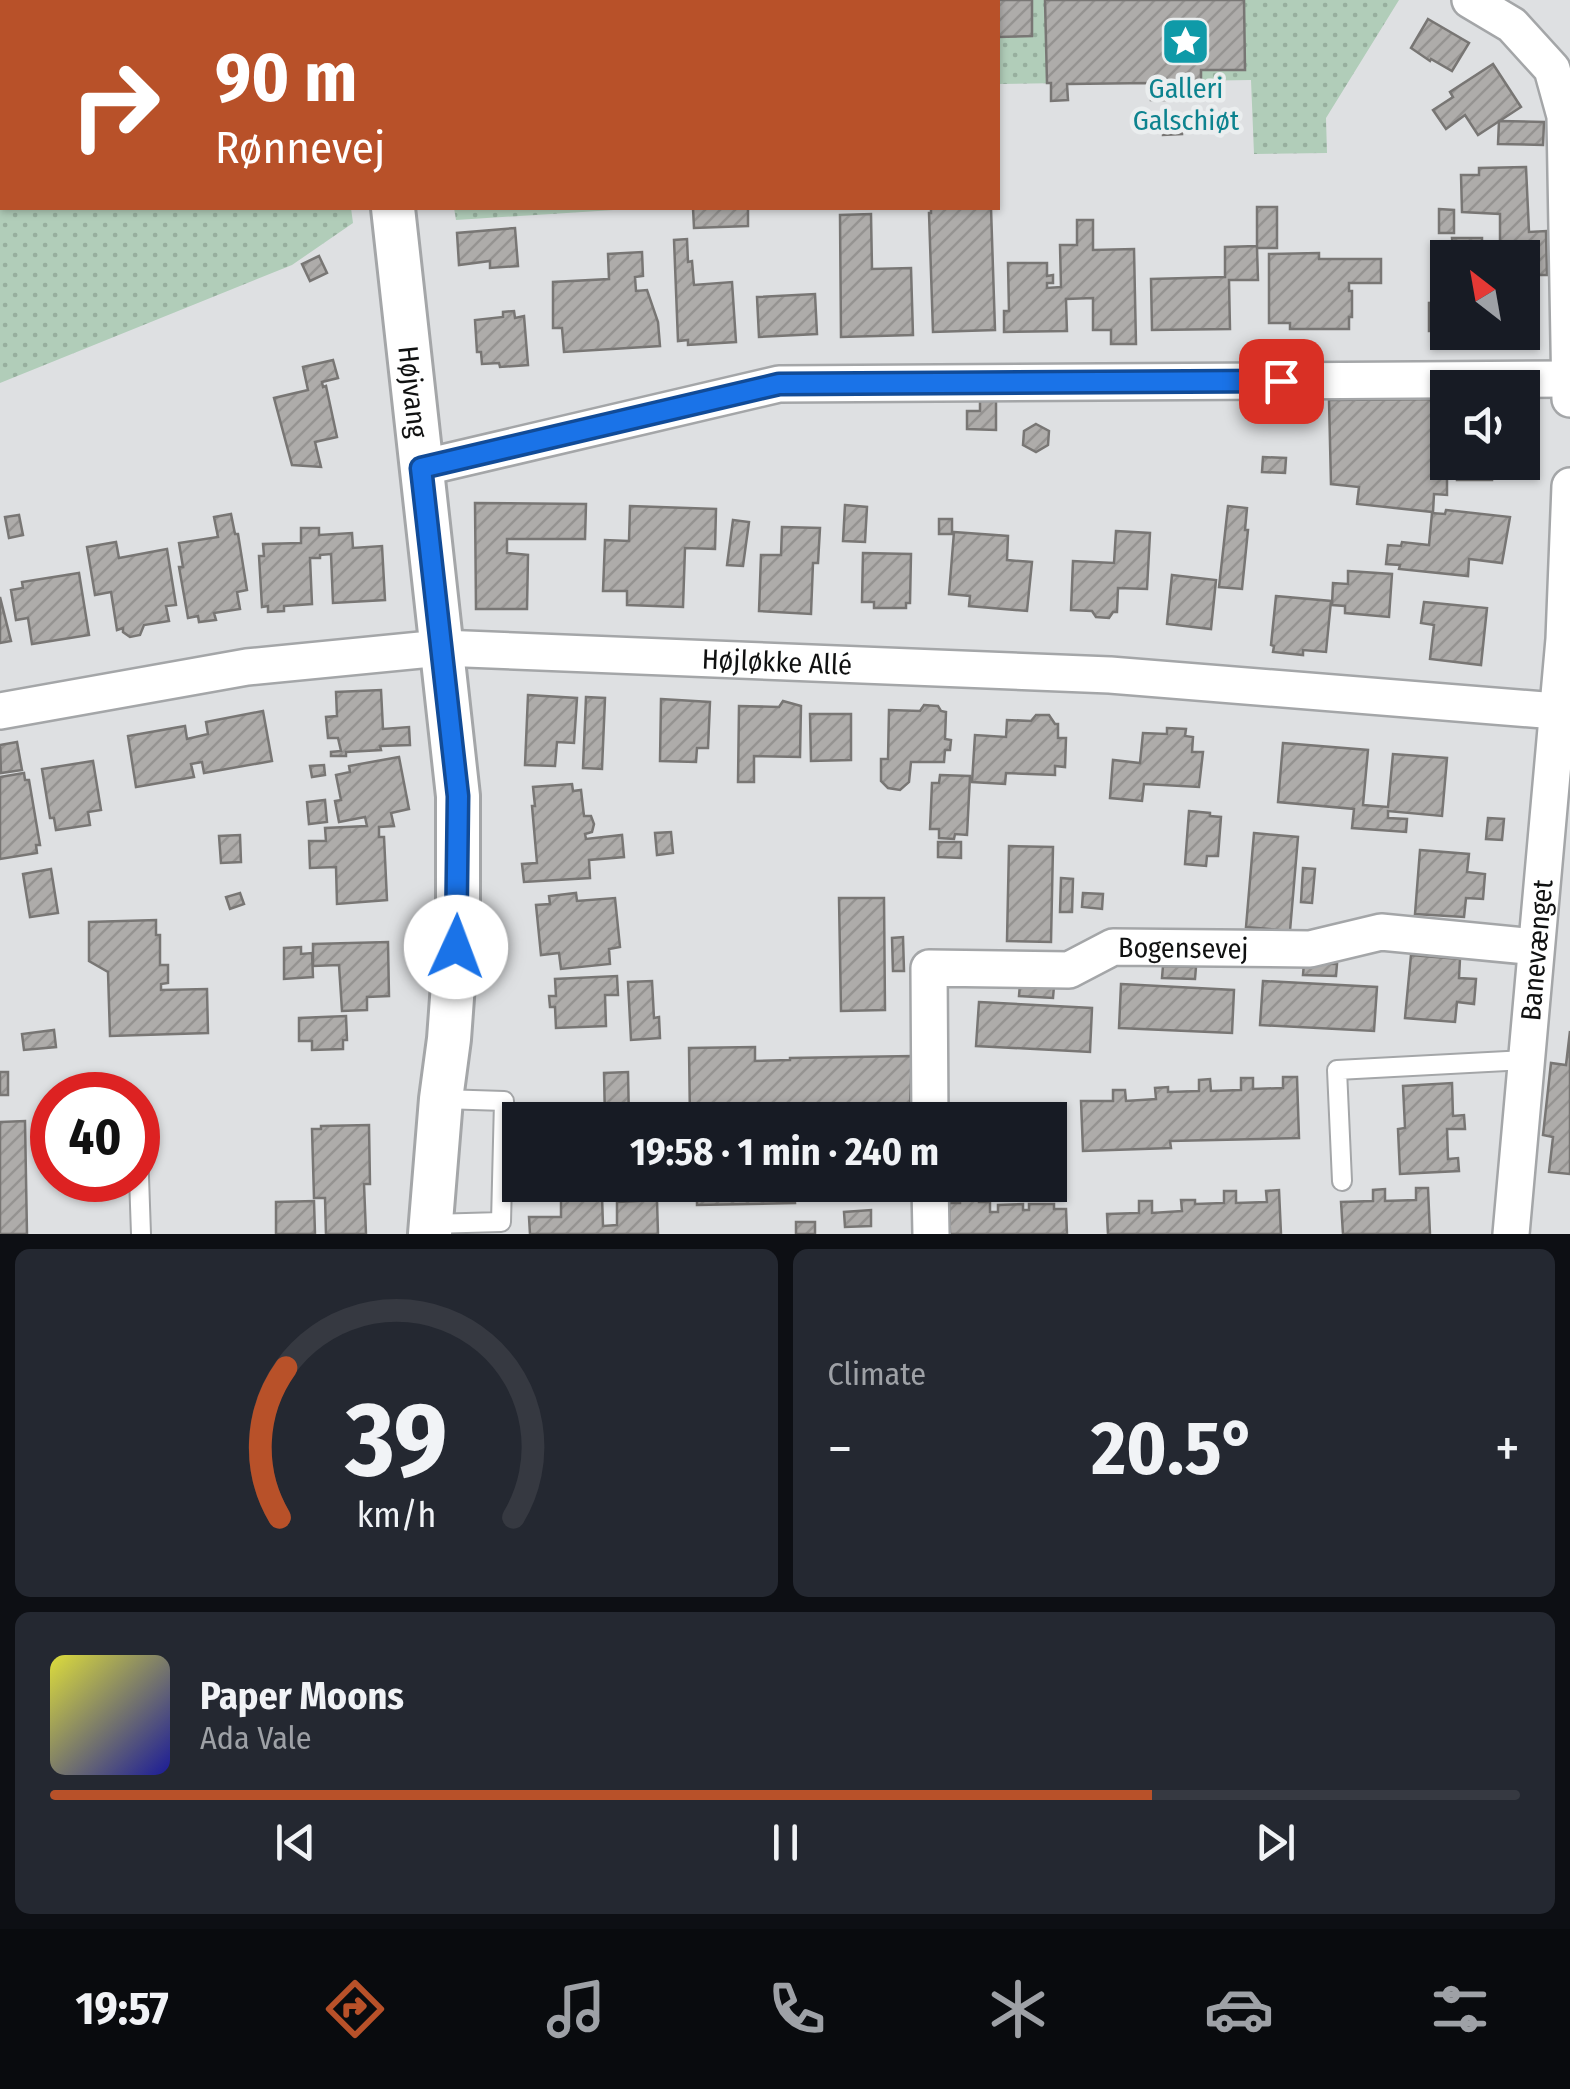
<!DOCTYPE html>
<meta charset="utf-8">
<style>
body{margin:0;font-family:"Fira Sans Condensed",sans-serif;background:#242831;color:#f1f3f6;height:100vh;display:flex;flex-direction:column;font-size:38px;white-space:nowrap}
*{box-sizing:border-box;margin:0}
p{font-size:32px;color:#9ea1a6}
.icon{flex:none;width:55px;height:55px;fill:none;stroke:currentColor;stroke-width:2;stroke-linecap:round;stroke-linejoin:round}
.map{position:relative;height:1234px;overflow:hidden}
.details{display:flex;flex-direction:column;gap:15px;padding:15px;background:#0d0f14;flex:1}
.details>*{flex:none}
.banner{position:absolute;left:0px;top:0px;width:1000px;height:210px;box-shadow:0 2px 8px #0004;background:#b85129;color:#fff;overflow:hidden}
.needle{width:65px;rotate:329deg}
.fabs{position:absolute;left:1430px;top:240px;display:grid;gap:20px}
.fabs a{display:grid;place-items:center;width:110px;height:110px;border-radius:0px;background:#171b24;box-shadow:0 2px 8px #0004;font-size:50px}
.speed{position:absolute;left:30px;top:1072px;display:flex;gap:20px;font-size:50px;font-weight:700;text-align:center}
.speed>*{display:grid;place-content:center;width:130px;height:130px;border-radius:50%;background:#171b24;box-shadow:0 2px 8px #0004;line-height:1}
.speed .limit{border:15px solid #d22;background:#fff;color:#111}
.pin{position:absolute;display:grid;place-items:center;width:85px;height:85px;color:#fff;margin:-42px;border-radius:20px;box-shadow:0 5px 15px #0006}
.me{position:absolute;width:110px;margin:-55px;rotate:2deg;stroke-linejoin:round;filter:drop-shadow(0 0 8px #0008)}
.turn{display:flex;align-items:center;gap:35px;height:210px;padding:0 50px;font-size:45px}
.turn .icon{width:130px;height:130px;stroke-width:2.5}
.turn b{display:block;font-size:70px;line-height:85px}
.big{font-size:75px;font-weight:700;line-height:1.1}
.details .card{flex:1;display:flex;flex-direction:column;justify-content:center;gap:15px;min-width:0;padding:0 35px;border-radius:15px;background:#242831}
.details .dial{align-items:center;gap:0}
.dial svg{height:260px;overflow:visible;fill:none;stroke:#363941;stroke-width:7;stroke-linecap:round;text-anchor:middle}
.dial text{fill:#f1f3f6;stroke:none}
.song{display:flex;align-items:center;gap:30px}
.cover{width:120px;height:120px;border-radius:15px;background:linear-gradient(135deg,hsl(60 70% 55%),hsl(240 70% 35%))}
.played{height:10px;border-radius:5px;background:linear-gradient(90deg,#b85129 75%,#363941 75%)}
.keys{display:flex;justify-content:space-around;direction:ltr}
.heat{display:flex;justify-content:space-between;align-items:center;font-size:55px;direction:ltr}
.details .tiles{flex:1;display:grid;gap:15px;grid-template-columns:1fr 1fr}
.card:last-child{grid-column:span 2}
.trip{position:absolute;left:502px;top:1102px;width:565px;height:100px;border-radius:0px;background:#171b24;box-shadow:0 2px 8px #0004;font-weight:700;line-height:100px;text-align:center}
.tab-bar{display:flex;height:160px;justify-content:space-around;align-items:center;background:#090b0e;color:#9ea1a6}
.tab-bar .icon{width:70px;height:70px}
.tab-bar .selected{color:#b85129}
.tab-bar b{font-size:45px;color:#f1f3f6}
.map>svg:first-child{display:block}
.park{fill:url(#park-dots)}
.building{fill:url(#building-hatch);stroke:#787674;stroke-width:2.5}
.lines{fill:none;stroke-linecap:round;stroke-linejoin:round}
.service-casing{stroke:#a4a6a8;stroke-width:22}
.minor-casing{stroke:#a4a6a8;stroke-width:40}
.tertiary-casing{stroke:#a4a6a8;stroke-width:48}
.service{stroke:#fff;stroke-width:18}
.minor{stroke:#fff;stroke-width:35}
.tertiary{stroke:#fff;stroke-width:42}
.route-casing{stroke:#114b97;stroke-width:25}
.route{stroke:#1a73e8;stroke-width:18}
.labels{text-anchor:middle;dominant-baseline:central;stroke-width:9;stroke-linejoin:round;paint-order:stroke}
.culture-label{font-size:28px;fill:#0d838f;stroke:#ebeeef}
.street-label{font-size:28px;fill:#101111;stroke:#ebeeef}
</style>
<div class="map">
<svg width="1570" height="1234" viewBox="0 0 1570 1234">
<defs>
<pattern id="park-dots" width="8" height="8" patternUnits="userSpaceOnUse" patternTransform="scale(2.5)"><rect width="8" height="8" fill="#b1cdb9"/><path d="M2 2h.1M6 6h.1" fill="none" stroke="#97af9e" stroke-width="1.8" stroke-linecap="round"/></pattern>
<pattern id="building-hatch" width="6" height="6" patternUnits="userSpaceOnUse" patternTransform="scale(2.5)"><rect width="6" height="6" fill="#aeacaa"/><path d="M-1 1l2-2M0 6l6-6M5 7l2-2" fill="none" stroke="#959391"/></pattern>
</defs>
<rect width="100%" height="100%" fill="#dee0e2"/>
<!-- park -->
<g class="park">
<polygon points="32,0 330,0 330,2 27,2"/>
<polygon points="421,0 1399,0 1326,118 1327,153 1254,154 1251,80 998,84 998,2 422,2"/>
<polygon points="2,17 2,208 351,208 353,223 292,265 0,383 0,18"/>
<polygon points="454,208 645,208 456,220"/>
</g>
<!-- building -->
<g class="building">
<polygon points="766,0 1032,0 1032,36 998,37 998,2 766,2"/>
<polygon points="1045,0 1244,0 1245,70 1201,70 1201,80 1182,83 1182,100 1151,100 1151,83 1067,84 1068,100 1051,101 1051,83 1047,83"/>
<polygon points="1428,19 1469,43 1452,71 1431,59 1430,61 1411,48"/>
<polygon points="1493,64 1521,107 1478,135 1465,115 1446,129 1433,110 1453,97 1450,92"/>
<polygon points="1163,120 1181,120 1182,134 1163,135"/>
<polygon points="1499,121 1544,122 1543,145 1498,144"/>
<polygon points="1526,167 1529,232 1546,231 1547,275 1522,275 1522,258 1448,258 1448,331 1429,331 1429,303 1444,302 1443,254 1453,253 1452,238 1482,238 1482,253 1500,252 1500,214 1462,212 1461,175 1479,175 1479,168"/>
<polygon points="1257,207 1277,207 1277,248 1257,248 1258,280 1229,280 1230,329 1152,330 1151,279 1225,277 1225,247 1257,246"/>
<polygon points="693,208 748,208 748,226 694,228"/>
<polygon points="931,208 991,208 995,330 933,332 929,213 931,213"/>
<polygon points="1439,209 1454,210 1454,233 1439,233"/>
<polygon points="871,214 872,269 911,268 913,335 841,337 840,215"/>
<polygon points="1077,220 1093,220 1093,250 1134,249 1136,344 1111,344 1111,330 1093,330 1093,298 1066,299 1067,331 1004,332 1004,311 1009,311 1008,263 1047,263 1047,276 1053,275 1053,283 1047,283 1047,288 1061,287 1060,245 1077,245"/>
<polygon points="515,228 518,266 490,268 490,261 459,265 457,233"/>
<polygon points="687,239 688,262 692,261 694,285 732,282 736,342 688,345 688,340 678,341 674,240"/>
<polygon points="642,252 643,276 635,277 636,291 647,290 658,322 660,346 564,352 562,328 553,328 553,282 609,279 608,254"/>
<polygon points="1319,253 1319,259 1381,259 1381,283 1349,283 1349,291 1352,291 1352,317 1349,317 1349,329 1290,329 1290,323 1269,323 1269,254"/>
<polygon points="319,256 327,273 310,281 302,264"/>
<polygon points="815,294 817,334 759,337 757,297"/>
<polygon points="514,311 515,318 524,316 528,365 500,367 499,363 482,364 481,352 477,352 475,320 503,317 503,312"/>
<polygon points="333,360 338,378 322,382 323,387 326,386 337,437 315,442 321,467 292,465 274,398 308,390 303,367"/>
<polygon points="1259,399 1291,399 1290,420 1259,419"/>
<polygon points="1448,399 1448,462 1470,462 1470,468 1447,469 1447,495 1434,494 1433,512 1357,504 1359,487 1331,484 1329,400"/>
<polygon points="980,401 996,401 996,430 967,429 967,411 980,411"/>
<polygon points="1036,424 1049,431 1048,445 1036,452 1023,445 1024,431"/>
<polygon points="1263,457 1286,458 1285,473 1262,472"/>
<rect x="1457" y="473" width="35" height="7"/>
<polygon points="475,503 586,504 585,539 507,539 507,553 528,555 527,609 476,609"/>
<polygon points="845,505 867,507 865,542 843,541"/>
<polygon points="630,506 716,509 715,549 685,548 683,607 627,605 627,591 603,591 605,540 629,541"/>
<polygon points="1228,506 1247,508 1245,530 1248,530 1242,589 1219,587"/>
<polygon points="1446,510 1510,517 1502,563 1469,559 1468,576 1399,569 1400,565 1386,564 1388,545 1401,546 1402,542 1429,545 1432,513 1445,514"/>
<polygon points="231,514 235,534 238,534 247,590 237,592 240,609 214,613 216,620 199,622 198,616 188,618 179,567 183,567 179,543 218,537 214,517"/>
<polygon points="19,515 23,535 9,538 5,517"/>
<rect x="939" y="519" width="13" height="15"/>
<polygon points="733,520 749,522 743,566 727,565"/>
<polygon points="782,527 820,528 818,563 813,563 811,614 759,611 761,555 781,555"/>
<polygon points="301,528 319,528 319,535 352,533 353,548 382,546 385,600 333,603 331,554 320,555 320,558 310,558 312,604 284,606 284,611 268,612 268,606 262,607 259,556 264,556 263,544 301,543"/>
<polygon points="1116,531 1150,533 1147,589 1118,588 1117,612 1113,612 1109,618 1096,617 1092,611 1071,610 1073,561 1114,563"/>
<polygon points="954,532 1008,536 1007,560 1032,562 1027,611 969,606 970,596 949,594"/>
<polygon points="116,542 119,558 167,549 176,605 166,606 169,621 144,625 140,635 130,637 123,632 123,628 117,630 111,592 95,595 87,547"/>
<polygon points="863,553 911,554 910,603 906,603 906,608 874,608 874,602 862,602"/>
<polygon points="1348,571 1392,574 1389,617 1345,613 1345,606 1332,605 1333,583 1348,584"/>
<polygon points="79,573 89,635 32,644 28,618 16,620 11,590 23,588 22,582"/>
<polygon points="1172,575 1216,580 1211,629 1167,624"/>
<polygon points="1276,596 1331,601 1326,652 1303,650 1303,655 1273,652 1274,646 1271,645"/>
<polygon points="0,597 11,641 0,643"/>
<polygon points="1424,602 1487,608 1481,665 1430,659 1434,625 1421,623"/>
<polygon points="381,690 383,729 409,727 410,745 380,746 381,750 346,752 346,756 331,756 331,752 341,751 338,738 328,738 326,717 337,716 336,692"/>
<polygon points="528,695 577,698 574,743 557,742 555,766 525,765"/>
<polygon points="586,697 605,698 602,769 583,768"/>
<polygon points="661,699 710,702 708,748 697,748 696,762 660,761"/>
<polygon points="783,701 801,706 800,757 754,756 754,782 738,782 739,706 779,707"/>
<polygon points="924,705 938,706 941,711 946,712 945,739 951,740 950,750 945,750 944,762 911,762 909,782 900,790 888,788 881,781 881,759 888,759 889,710 920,711"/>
<polygon points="263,711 272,761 204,773 202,762 191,764 194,777 136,787 128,736 185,726 187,739 208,734 206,722"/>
<polygon points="810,714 851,714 851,760 811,761"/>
<polygon points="1036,715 1049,715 1055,724 1058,724 1058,738 1066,738 1065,767 1055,766 1055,775 1006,773 1005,784 972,782 975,735 1006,737 1007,720 1031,721"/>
<polygon points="1167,728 1186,729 1185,736 1193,737 1192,752 1203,752 1199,787 1144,784 1142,801 1110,798 1113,760 1140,763 1143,733 1167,734"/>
<polygon points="17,742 22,770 1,773 0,745"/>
<polygon points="1283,743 1368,750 1363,805 1388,807 1393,754 1447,758 1442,816 1388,811 1388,818 1407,819 1406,832 1352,828 1354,809 1278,802"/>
<polygon points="399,757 409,809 391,813 394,826 379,827 379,837 384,837 387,900 337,904 336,867 310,868 309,841 326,841 325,828 367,826 365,817 339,822 335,801 341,800 336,775 350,772 349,766"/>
<polygon points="93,761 101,810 88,812 90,825 56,830 54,818 50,818 42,769"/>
<polygon points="324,765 325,775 312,777 310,766"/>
<polygon points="24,773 25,780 29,780 40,845 36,845 37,853 0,859 0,777"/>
<polygon points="940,775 970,776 967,835 955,834 954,839 939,838 939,829 930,829 932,783 939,783"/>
<polygon points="572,784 573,791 581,790 584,816 591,816 594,824 592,832 585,834 586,839 622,835 624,857 589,860 590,878 524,882 522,864 537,863 532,806 535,806 533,787"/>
<polygon points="325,800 327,822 309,824 307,802"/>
<polygon points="1189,811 1210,813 1210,816 1221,817 1218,856 1207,856 1206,866 1185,864"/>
<polygon points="1488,818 1504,819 1502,840 1486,839"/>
<polygon points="671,832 673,853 657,855 655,833"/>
<polygon points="1254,833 1298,837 1290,931 1246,927"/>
<polygon points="240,835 241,862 221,863 219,836"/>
<polygon points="938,842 961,842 961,858 938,857"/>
<polygon points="1009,846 1053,847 1051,942 1007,941"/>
<polygon points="1420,850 1469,854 1467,872 1485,874 1483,899 1466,898 1464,917 1415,914"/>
<polygon points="1303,868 1315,869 1312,903 1301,902"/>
<polygon points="51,869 58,913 30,917 23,874"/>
<polygon points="1061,878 1073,879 1072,912 1060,912"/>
<polygon points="240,893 244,904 230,909 226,897"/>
<polygon points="576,893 577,901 615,898 620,947 609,949 610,964 561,969 559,953 541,955 536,905 550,904 549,896"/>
<polygon points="1083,893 1103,894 1102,909 1082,907"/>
<polygon points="839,898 884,898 885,1010 841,1011"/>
<polygon points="156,920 156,935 160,935 160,965 168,965 168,983 161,984 161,990 207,989 208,1033 110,1036 108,972 89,961 89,922"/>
<polygon points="903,937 904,971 893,971 892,938"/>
<polygon points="388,942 389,996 367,997 367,1010 342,1011 339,965 313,966 313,944"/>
<polygon points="301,947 301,954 312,953 313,977 284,979 284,948"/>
<polygon points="1411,955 1460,959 1459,978 1476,979 1474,1004 1457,1002 1455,1022 1405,1018"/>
<polygon points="1304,963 1337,964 1336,976 1303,975"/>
<polygon points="1163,966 1196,967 1195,979 1162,978"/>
<polygon points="617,976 618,995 605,995 606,1026 556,1028 555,1007 550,1007 549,996 556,996 555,979"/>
<polygon points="652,981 654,1018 659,1017 660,1038 631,1040 628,982"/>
<polygon points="1263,981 1377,987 1374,1031 1260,1025"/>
<polygon points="1020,984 1054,986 1053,998 1019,996"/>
<polygon points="1121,984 1234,990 1232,1033 1119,1028"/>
<polygon points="979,1002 1092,1008 1090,1052 976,1046"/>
<polygon points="346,1016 347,1040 343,1040 343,1049 312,1050 312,1041 299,1041 299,1018"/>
<polygon points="54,1030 56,1047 24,1050 22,1034"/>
<polygon points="1570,1031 1570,1174 1549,1172 1553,1137 1543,1135 1551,1063 1566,1065"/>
<polygon points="755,1047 755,1061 790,1060 790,1058 912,1056 910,1105 793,1107 794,1120 690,1120 689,1048"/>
<rect x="0" y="1072" width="8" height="23"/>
<polygon points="628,1072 629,1120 605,1120 604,1073"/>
<polygon points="1283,1077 1297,1077 1299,1138 1170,1141 1171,1148 1083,1151 1081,1101 1113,1101 1113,1090 1125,1090 1126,1101 1156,1099 1155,1088 1168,1087 1168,1092 1199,1091 1199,1080 1210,1079 1211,1091 1241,1090 1241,1078 1253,1078 1253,1089 1283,1088"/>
<polygon points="1452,1083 1453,1116 1464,1115 1465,1129 1447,1129 1448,1159 1458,1158 1459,1171 1400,1174 1398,1129 1405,1128 1403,1086"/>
<polygon points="25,1121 27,1234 0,1234 0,1122"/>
<polygon points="369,1125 370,1184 364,1184 366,1234 326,1234 325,1198 314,1198 312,1129 321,1129 321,1126"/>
<polygon points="697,1185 794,1185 795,1203 697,1205"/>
<polygon points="1416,1188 1428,1188 1430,1234 1343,1234 1341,1202 1373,1201 1373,1190 1385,1189 1385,1201 1416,1200"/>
<polygon points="1279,1190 1281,1234 1108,1234 1107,1214 1139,1213 1139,1201 1152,1201 1152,1213 1182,1211 1181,1200 1195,1200 1195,1204 1224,1203 1224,1191 1236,1191 1236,1203 1267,1202 1266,1191"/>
<polygon points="602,1196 603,1226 617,1225 617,1202 657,1200 658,1234 530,1234 529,1217 561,1217 561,1197"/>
<polygon points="960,1196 979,1196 979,1202 990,1202 990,1212 998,1212 998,1205 1023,1204 1023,1210 1029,1210 1029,1204 1054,1204 1054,1209 1066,1209 1067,1234 950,1234 949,1203 960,1203"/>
<polygon points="314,1201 315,1234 276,1234 276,1202"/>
<polygon points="871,1210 871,1226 845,1227 844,1212"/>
<rect x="796" y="1222" width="19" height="12"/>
</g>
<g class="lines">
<defs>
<g id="service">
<polyline points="988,1120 1055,1119"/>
<polyline points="51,1122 52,1122"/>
<polyline points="138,1148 141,1234"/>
<polyline points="1342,1181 1337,1070 1526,1060"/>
<polyline points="431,1224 501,1222 504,1101 442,1099"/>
</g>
<g id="minor">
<polyline points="1470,0 1512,25 1552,69 1565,116 1570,399"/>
<polyline points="421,468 779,384 1569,379"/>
<path id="s1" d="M 0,711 L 247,667 L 441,648 L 1110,675 L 1556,711"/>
<path id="s2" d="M 930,1120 L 929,968 L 1069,970 L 1113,947 L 1310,949 L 1381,932 L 1536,947"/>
<polyline points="930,1185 931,1234"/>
<path id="s3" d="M 1511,1234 L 1564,639 L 1570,486"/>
</g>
<g id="tertiary">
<polyline points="371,0 371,2"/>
<path id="s4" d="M 393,208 L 458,796 L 458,916 L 449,1039 L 441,1099 L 430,1234"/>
</g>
</defs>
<!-- service casing -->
<use href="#service" class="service-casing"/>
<!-- minor casing -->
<use href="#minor" class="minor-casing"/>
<!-- tertiary casing -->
<use href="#tertiary" class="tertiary-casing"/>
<!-- service -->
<use href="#service" class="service"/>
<!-- minor -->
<use href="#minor" class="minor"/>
<!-- tertiary -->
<use href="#tertiary" class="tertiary"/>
</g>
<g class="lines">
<defs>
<polyline id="route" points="456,947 458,796 421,468 779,384 1281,381"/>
</defs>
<!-- route casing -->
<use href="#route" class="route-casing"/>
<!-- route -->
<use href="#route" class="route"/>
</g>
<!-- icons -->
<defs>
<symbol id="sight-square" viewBox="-11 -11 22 22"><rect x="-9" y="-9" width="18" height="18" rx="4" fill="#0f9aa8" stroke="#ebeeef"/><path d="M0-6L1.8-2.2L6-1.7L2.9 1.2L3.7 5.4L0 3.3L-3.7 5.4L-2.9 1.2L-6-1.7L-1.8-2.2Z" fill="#fff"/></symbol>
</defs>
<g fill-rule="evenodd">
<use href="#sight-square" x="1158" y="14" width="55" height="55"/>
</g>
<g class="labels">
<!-- culture labels -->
<g class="culture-label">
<text x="1186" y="88">Galleri<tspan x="1186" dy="32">Galschiøt</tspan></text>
</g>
<!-- street labels -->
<g class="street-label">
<text stroke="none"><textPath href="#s4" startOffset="185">Højvang</textPath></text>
<text stroke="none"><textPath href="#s1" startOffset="782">Højløkke Allé</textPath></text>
<text stroke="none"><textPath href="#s2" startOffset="412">Bogensevej</textPath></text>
<text stroke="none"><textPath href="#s3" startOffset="285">Banevænget</textPath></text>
</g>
</g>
</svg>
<div class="fabs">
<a><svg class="needle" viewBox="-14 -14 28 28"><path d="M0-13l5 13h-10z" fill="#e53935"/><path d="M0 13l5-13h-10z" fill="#9ea1a6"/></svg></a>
<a><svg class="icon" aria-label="sound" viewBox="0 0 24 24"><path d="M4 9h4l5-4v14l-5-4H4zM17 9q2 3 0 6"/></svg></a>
</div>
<div class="speed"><div class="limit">40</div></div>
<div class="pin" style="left:1281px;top:381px;background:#d93025"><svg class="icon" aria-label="arrive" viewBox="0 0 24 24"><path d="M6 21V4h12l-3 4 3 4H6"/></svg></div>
<svg class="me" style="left:456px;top:947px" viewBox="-20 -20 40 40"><circle r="19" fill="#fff"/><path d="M0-13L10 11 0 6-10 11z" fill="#1a73e8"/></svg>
<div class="trip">19:58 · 1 min · 240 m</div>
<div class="banner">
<div class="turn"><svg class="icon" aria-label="right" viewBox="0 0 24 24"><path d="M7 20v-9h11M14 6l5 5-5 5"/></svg><div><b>90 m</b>Rønnevej</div></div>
</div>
</div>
<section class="details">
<div class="tiles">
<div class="card dial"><svg viewBox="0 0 100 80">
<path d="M14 69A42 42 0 1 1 86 69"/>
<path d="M14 69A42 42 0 0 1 16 23" stroke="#b85129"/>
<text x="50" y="56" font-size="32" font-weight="700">39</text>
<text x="50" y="72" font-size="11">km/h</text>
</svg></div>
<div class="card"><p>Climate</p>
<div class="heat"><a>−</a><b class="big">20.5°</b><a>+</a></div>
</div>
<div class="card">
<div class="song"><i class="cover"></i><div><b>Paper Moons</b><p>Ada Vale</p></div></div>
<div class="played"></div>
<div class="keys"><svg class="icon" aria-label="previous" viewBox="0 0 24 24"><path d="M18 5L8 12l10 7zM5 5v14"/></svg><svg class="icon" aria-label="pause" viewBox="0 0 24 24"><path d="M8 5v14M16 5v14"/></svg><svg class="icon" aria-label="next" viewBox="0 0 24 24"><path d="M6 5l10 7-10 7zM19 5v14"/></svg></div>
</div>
</div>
</section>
<nav class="tab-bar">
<b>19:57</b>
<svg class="icon selected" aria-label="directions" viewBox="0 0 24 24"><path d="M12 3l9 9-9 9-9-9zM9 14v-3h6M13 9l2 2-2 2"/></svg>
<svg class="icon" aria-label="music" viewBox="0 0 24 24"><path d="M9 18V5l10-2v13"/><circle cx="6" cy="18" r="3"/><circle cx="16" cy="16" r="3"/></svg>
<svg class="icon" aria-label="phone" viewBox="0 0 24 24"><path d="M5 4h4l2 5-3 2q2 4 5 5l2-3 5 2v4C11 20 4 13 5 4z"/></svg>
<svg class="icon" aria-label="climate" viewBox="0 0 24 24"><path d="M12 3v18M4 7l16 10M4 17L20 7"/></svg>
<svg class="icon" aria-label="car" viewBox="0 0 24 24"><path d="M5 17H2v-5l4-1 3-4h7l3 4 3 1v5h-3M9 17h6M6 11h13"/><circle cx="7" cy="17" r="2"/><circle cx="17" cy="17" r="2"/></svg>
<svg class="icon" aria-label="filters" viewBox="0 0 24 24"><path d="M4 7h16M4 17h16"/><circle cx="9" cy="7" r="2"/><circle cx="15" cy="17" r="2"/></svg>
</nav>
